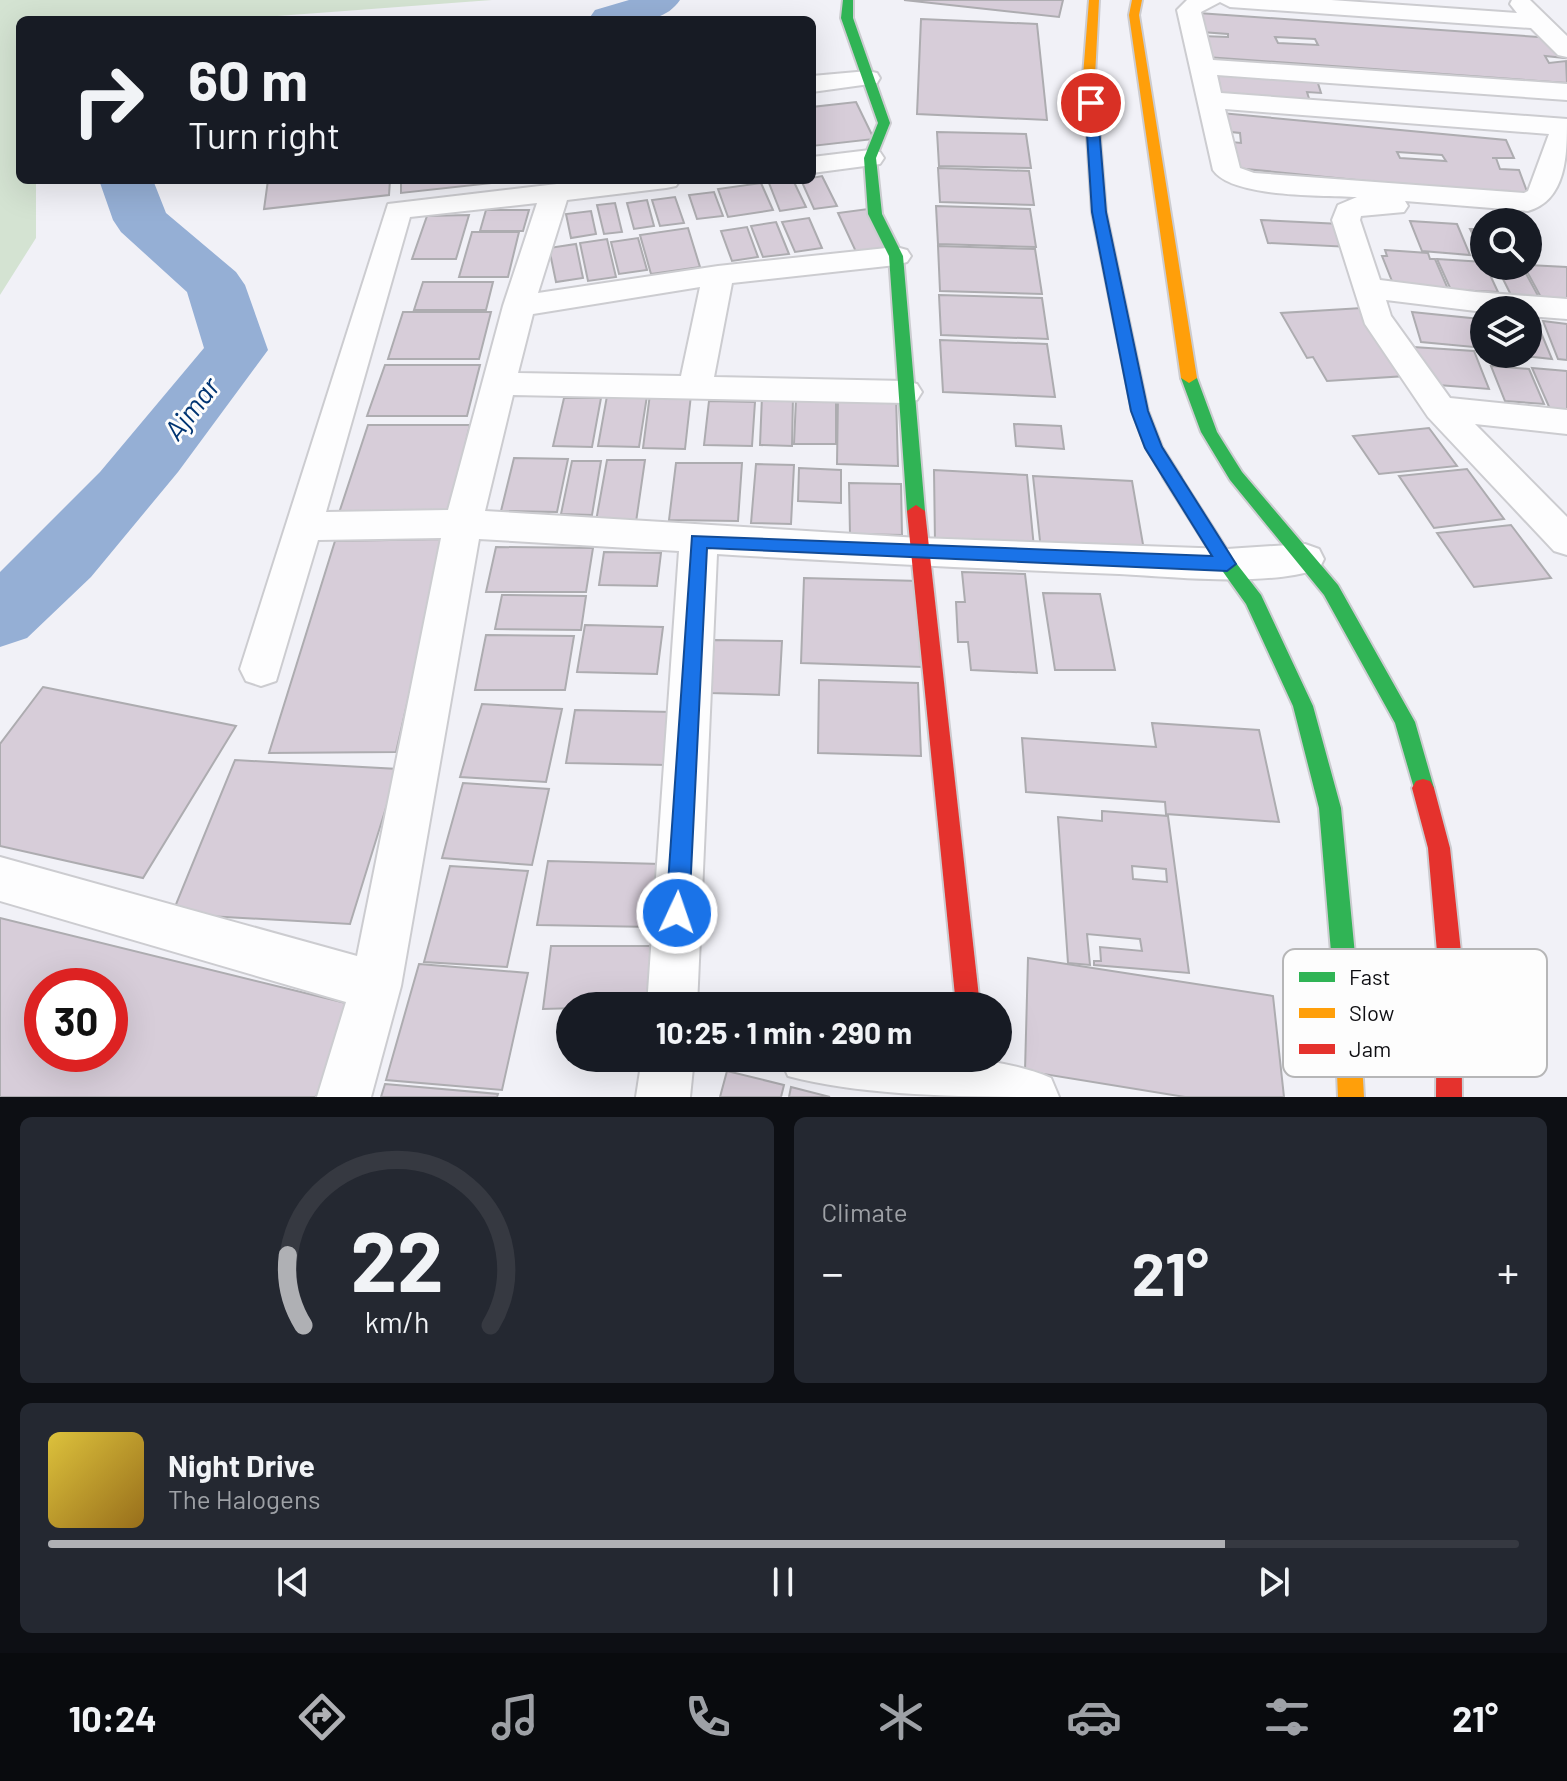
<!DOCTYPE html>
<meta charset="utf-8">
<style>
body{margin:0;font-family:Barlow,sans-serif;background:#242831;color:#f1f3f6;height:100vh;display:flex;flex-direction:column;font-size:30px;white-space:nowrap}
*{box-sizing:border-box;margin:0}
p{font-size:26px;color:#9ea1a6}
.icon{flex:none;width:44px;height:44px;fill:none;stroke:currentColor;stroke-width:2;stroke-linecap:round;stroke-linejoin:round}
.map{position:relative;height:1097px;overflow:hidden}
.details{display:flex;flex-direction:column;gap:20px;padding:20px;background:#0d0f14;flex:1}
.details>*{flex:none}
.guide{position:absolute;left:16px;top:16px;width:800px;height:168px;border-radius:12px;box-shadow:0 8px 32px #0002;background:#171b24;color:#f1f3f6;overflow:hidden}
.controls{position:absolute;left:1470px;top:208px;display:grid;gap:16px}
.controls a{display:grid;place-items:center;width:72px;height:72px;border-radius:50%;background:#171b24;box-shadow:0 8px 32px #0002;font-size:40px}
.speed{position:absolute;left:24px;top:968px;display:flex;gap:16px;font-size:40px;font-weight:700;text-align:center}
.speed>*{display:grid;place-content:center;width:104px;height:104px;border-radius:50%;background:#171b24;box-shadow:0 8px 32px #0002;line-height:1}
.speed .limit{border:12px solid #d22;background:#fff;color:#111}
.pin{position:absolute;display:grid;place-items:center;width:68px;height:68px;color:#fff;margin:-34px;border:4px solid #fff;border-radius:50%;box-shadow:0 2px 8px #0007}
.me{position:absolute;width:88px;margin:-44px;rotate:3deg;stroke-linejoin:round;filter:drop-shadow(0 0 6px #0008)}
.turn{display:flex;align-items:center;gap:28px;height:168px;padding:0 40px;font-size:36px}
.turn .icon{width:104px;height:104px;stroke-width:2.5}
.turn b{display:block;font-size:56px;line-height:68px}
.big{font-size:60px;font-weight:700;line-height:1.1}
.details .tile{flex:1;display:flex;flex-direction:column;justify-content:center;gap:12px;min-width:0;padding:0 28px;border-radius:12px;background:#242831}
.details .dial{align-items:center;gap:0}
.dial svg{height:208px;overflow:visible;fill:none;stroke:#363941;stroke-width:7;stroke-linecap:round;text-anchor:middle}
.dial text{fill:#f1f3f6;stroke:none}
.song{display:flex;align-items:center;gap:24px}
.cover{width:96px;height:96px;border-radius:12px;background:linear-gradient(135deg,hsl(50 70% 55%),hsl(40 70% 35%))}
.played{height:8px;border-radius:4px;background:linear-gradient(90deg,#afb0b4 80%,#363941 80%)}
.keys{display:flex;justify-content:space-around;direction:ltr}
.heat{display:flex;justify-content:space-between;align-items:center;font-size:44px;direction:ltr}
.details .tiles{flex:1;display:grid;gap:20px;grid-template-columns:1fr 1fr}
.tile:last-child{grid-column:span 2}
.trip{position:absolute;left:556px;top:992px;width:456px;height:80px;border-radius:40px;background:#171b24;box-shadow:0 8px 32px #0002;font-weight:700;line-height:80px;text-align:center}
.dock{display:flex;height:128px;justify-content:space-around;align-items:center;background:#090b0e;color:#9ea1a6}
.dock .icon{width:56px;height:56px}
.dock .current{color:#afb0b4}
.dock b{font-size:36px;color:#f1f3f6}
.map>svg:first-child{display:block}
.green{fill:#d4e3d2}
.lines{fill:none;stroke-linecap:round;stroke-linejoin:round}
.river{fill:#95afd5;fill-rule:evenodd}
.building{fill:#d7cdd9;stroke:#adacb0;stroke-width:2;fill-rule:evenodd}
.street-casing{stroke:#ccccd0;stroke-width:4}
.fast-casing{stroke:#ccccd0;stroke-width:4}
.slow-casing{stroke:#ccccd0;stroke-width:4}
.jam-casing{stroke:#ccccd0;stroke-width:4}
.street{fill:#fdfdfe;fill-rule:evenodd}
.fast{fill:#30b455;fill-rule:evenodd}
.slow{fill:#ff9f0a;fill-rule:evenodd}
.jam{fill:#e5322d;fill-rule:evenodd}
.route{fill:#1a73e8;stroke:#114b97;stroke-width:2}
.labels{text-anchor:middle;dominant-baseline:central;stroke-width:6;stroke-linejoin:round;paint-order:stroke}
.water-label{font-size:28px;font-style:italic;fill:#003472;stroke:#fdfdfd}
.key{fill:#fdfdfd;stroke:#b6b6b7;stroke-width:2}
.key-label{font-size:22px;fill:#0f0f13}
</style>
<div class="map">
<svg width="1567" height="1097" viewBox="0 0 1567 1097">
<rect width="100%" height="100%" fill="#f1f1f7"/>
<!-- green -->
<polygon class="green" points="0,0 492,0 223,20 20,20 20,180 36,180 36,238 0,295"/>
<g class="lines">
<!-- river -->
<g class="river">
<path d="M 629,0 L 680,0 C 660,29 621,20 588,20 L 595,10 Z"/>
<polygon points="99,180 153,180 166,213 236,272 245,285 268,350 178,472 91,577 27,638 0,647 0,572 100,472 204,348 187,292 121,232 113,220"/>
</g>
</g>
<!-- building -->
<g class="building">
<polygon points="904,0 1063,0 1059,17"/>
<path d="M 1198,13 L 1553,38 L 1565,58 L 1545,56 L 1549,63 L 1566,61 L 1567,83 L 1206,57 L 1202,36 L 1228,37 L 1228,34 L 1201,32 ZM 1275,37 L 1315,39 L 1318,45 L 1278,43 Z"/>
<polygon points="921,19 1037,24 1047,120 917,114"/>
<polygon points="1217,71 1316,77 1321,93 1307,92 1311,105 1222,98"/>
<polygon points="856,102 874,139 812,146 812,107"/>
<path d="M 1210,112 L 1506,140 L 1514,158 L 1492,158 L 1496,158 L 1500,169 L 1519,170 L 1529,197 L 1215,166 L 1212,140 L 1241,143 L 1240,133 L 1212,130 ZM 1397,152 L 1442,155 L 1446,161 L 1400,158 Z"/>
<polygon points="937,132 1026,134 1031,168 939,166"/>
<polygon points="938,168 1029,171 1034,205 940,202"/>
<polygon points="822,176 837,206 814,209 801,180"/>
<polygon points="268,180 390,180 389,195 264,209"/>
<polygon points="401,180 519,180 401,193"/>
<polygon points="793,180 806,207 780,211 769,183"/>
<polygon points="761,183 773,210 728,217 718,189"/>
<polygon points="714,192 723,216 697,219 689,195"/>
<polygon points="675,197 684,223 660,226 652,200"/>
<polygon points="647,200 654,226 634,229 627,203"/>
<polygon points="615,203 622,232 604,234 597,205"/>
<polygon points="936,206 1030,209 1036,247 938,244"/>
<polygon points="868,209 888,249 857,254 838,213"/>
<polygon points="486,210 529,210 523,231 480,231"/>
<polygon points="591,211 596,234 571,238 566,214"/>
<polygon points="469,215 456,259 412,259 427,216"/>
<polygon points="809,218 822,248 795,252 782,222"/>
<polygon points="1261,220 1341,224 1350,247 1268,243"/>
<polygon points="1410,221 1457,224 1470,255 1422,251"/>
<polygon points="776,222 789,254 763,257 751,226"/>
<polygon points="747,227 758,257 732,261 721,231"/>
<polygon points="688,228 700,267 651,274 640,235"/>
<polygon points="1470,229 1484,229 1484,256"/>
<polygon points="472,232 519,232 508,277 459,277"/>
<polygon points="638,238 647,270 619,274 611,242"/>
<polygon points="607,239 616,277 588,281 580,243"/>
<polygon points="576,244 583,278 556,282 549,248"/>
<polygon points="938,246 1035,249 1042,294 940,291"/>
<polygon points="1385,250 1428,253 1430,259 1435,259 1448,289 1394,286 1382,256 1387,256"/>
<polygon points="1437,259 1484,262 1498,292 1451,290"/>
<polygon points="1528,265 1567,267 1567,302 1543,301 1524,266"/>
<polygon points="1497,267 1523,268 1542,303 1514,301"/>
<polygon points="423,282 493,282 486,310 414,310"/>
<polygon points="939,295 1042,298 1048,339 941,335"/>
<polygon points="1362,308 1406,376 1327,381 1313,357 1307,358 1281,313"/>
<polygon points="403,312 491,312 479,359 388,359"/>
<polygon points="1412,312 1480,319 1484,348 1421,342"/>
<polygon points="1543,321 1567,324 1567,360 1558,359"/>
<polygon points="1528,322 1537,323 1552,359 1514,355 1528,354"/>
<polygon points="940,340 1047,344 1055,397 943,392"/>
<polygon points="1413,347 1474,351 1489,389 1425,384"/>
<polygon points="385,365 480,365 467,416 367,416"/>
<polygon points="1491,366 1529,369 1544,404 1505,401"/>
<polygon points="1532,368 1567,371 1567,410 1550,409"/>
<polygon points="650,394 691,395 685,449 643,448"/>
<polygon points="838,395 896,397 898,466 837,464"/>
<polygon points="607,396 647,396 639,447 598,446"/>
<polygon points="762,396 793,396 792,446 760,445"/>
<polygon points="564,398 601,398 592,447 553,446"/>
<polygon points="796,399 836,400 836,444 794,444"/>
<polygon points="709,401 755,402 752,446 704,445"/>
<polygon points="1014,424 1061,426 1064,449 1016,446"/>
<polygon points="368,425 470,425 448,516 338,516"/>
<polygon points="1429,428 1457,466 1379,474 1353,436"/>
<polygon points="514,458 568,459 557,512 501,511"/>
<polygon points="607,460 645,460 636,522 596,521"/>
<polygon points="572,461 601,461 592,515 561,514"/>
<polygon points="676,463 742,463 738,521 669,520"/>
<polygon points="756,464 794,465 791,524 751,523"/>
<polygon points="799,468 841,470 841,503 798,501"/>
<polygon points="1467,469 1504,519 1434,528 1399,476"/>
<polygon points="934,470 1027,475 1034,548 935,543"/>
<polygon points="1033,476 1132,481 1145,556 1041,550"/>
<polygon points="849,483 901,484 902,535 850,534"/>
<polygon points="1511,525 1551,578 1474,587 1437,533"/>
<polygon points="445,539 396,752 269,753 335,541"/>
<polygon points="496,547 593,548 586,592 486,592"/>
<polygon points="604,552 661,553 657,586 599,585"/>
<polygon points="962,572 1025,574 1037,673 971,670 968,642 958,642 956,602 965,602"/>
<polygon points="804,578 919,581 923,667 801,663"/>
<polygon points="1043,593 1100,594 1115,670 1055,670"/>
<polygon points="502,595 586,596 581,630 495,629"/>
<polygon points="585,625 663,627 657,674 577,672"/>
<polygon points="486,635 574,636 565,690 475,690"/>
<polygon points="714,640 782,641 779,695 710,693"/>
<polygon points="819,680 918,683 921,756 818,753"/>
<polygon points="43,687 236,726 143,878 0,846 0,744"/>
<polygon points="482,704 562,709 546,782 460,777"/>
<polygon points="575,710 672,712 667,765 566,763"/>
<polygon points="1152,723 1259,730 1279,822 1166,814 1165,802 1026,792 1022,738 1156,747"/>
<polygon points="235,760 398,769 350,924 172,914"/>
<polygon points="463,783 549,789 532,865 442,858"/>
<path d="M 1102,811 L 1168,816 L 1189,973 L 1094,965 L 1094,961 L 1101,961 L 1100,947 L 1142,951 L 1140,939 L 1087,934 L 1090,965 L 1068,963 L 1058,817 L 1102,821 ZM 1132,866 L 1166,869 L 1167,882 L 1133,879 Z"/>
<polygon points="548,861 661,864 654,927 537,925"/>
<polygon points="450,866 528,871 507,967 424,962"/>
<path d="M 0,918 L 358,1006 L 316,1097 L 0,1097 ZM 42,986 L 110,986 L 110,1054 L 42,1054 Z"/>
<polygon points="551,946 655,946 651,1006 543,1009"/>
<polygon points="1028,958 1273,996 1284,1097 1185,1097 1025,1071"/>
<polygon points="419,964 528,973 502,1090 386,1080"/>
<polygon points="727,1071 784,1085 781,1097 720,1097"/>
<polygon points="385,1084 498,1094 497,1097 381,1097"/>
<polygon points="791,1087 830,1097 789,1097"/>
</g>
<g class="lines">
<defs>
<g id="street">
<path d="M 1187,0 L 1331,0 L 1517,13 L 1510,4 L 1512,0 L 1530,0 L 1567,36 L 1567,57 L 1558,55 L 1531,28 L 1230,7 L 1220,2 L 1201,12 L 1213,60 L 1567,84 L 1567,100 L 1217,75 L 1221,93 L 1567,119 C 1567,154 1567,200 1528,211 L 1405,201 L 1408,206 L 1404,212 L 1361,216 L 1360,220 L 1380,280 L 1475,292 L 1567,299 L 1567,319 L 1528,316 L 1528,310 L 1484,312 L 1386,300 L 1391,316 L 1450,398 L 1567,410 L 1567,434 L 1475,424 L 1567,517 L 1567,555 L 1554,551 L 1428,417 L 1365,324 L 1332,220 L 1338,205 L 1357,197 C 1323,195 1232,198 1213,170 L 1177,10 ZM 1225,109 L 1549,134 L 1528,191 L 1524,193 L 1254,173 L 1240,168 Z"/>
<polygon points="868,71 877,73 880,78 877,83 812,92 812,76"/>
<polygon points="870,150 880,152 884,158 880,164 812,173 812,157"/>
<path d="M 591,180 L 680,180 L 676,186 L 666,188 L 567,200 L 538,293 L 718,266 L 896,247 L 907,250 L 911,256 L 907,262 L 896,265 L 732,283 L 714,377 L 905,381 L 917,384 L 922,392 L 917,400 L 905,403 L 513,395 L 485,511 L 919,538 L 1227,549 L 1305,544 L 1319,549 L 1324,559 L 1319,569 C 1263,587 1178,577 1119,574 C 985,569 851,562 717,554 L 697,1006 L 647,1006 L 679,551 L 479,539 L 401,986 L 371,1097 L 317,1097 L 346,1002 L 0,901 L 0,857 L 357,956 L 441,538 L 318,540 L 276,681 L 261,686 L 246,681 L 240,669 L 388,204 ZM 537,203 L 503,306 L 448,510 L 326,512 L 410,217 ZM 700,287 L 681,376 L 518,373 L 533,314 Z"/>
<polygon points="642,1058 694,1058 690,1097 636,1097"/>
<path d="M 780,1058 C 865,1058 972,1045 1051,1078 L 1059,1097 C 974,1097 867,1097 788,1076 Z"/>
</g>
<g id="fast">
<polygon points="843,0 853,0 853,18 890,123 876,158 882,214 903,256 925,511 916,517 907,511 889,256 868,214 864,158 878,123 841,18"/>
<polygon points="1189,373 1197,378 1217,432 1242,472 1338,585 1415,722 1434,788 1430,795 1423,797 1416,795 1395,723 1324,595 1230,480 1201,432 1181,378"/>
<polygon points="1172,471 1178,473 1233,559 1261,595 1313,706 1341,808 1357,976 1353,984 1345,988 1337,984 1333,976 1319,808 1293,706 1246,604 1221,569 1163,477"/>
</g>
<g id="slow">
<polygon points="1089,0 1099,0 1095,76 1106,212 1148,411 1162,447 1181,477 1172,483 1166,481 1146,448 1132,411 1092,212 1083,76"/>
<polygon points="1132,0 1142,0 1139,15 1197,378 1189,383 1181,378 1129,15"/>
<polygon points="1345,964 1353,968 1357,976 1364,1097 1338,1097 1333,976 1337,968"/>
</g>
<g id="jam">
<polygon points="916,505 925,511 980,1006 956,1006 907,511"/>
<polygon points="1423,779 1430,781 1434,788 1450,848 1461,952 1462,1097 1436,1097 1437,952 1428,848 1412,788 1416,781"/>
</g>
</defs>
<!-- street casing -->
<use href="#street" class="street-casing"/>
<!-- fast casing -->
<use href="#fast" class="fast-casing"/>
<!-- slow casing -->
<use href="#slow" class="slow-casing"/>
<!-- jam casing -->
<use href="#jam" class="jam-casing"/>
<!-- street -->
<use href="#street" class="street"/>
<!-- fast -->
<use href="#fast" class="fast"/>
<!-- slow -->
<use href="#slow" class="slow"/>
<!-- jam -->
<use href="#jam" class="jam"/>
</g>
<!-- route -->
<polygon class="route" points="1091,99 1097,103 1106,212 1148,411 1162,447 1236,564 1227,571 707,548 689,913 686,921 677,924 669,921 666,913 692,536 1212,556 1145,448 1131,411 1092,212 1085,103"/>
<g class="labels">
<!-- water labels -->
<g class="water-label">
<text transform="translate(191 408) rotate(-52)">Ajmar</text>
</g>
</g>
<!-- legend -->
<rect x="1283" y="949" width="264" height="128" rx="12" class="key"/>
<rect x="1299" y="972" width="36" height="10" fill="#30b455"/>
<rect x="1299" y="1008" width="36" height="10" fill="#ff9f0a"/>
<rect x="1299" y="1044" width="36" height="10" fill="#e5322d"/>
<g class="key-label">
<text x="1349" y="985">Fast</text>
<text x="1349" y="1021">Slow</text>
<text x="1349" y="1057">Jam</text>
</g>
</svg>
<div class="controls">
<a><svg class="icon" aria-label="search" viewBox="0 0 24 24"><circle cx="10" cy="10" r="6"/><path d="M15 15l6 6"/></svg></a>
<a><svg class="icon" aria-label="layers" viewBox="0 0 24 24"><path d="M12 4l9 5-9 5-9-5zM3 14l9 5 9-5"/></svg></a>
</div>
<div class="speed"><div class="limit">30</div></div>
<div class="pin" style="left:1091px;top:103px;background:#d93025"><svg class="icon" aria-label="arrive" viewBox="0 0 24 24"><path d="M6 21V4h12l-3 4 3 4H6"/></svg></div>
<svg class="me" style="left:677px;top:913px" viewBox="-20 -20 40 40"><circle r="17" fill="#1a73e8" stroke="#fff" stroke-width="3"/><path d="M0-11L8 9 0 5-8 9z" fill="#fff"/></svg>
<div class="trip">10:25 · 1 min · 290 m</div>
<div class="guide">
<div class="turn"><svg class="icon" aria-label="right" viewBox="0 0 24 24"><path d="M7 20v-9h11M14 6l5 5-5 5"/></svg><div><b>60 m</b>Turn right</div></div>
</div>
</div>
<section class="details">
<div class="tiles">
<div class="tile dial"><svg viewBox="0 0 100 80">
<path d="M14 69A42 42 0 1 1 86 69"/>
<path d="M14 69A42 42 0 0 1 8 42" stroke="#afb0b4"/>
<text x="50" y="56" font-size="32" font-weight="700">22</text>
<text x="50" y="72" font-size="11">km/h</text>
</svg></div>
<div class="tile"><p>Climate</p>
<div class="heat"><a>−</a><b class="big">21°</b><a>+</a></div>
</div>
<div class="tile">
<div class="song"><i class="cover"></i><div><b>Night Drive</b><p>The Halogens</p></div></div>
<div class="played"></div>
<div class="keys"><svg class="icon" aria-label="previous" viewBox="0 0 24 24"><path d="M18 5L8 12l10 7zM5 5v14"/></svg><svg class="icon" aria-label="pause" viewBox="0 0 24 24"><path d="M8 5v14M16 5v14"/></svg><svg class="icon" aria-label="next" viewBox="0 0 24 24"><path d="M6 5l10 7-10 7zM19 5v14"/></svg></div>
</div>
</div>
</section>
<nav class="dock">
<b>10:24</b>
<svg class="icon current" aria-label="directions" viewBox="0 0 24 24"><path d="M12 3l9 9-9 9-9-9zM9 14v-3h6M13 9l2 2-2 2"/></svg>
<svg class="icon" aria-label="music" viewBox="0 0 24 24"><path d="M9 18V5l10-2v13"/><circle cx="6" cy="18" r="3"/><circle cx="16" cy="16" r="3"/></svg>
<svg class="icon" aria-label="phone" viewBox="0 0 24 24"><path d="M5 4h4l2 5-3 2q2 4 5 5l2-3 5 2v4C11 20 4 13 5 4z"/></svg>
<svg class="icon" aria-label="climate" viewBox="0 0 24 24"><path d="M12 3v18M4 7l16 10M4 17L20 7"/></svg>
<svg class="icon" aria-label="car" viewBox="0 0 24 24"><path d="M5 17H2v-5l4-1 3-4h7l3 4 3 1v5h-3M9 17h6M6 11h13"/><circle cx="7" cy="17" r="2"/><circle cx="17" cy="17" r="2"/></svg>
<svg class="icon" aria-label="filters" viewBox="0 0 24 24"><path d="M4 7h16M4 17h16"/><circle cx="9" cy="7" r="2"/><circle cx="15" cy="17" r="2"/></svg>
<b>21°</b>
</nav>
